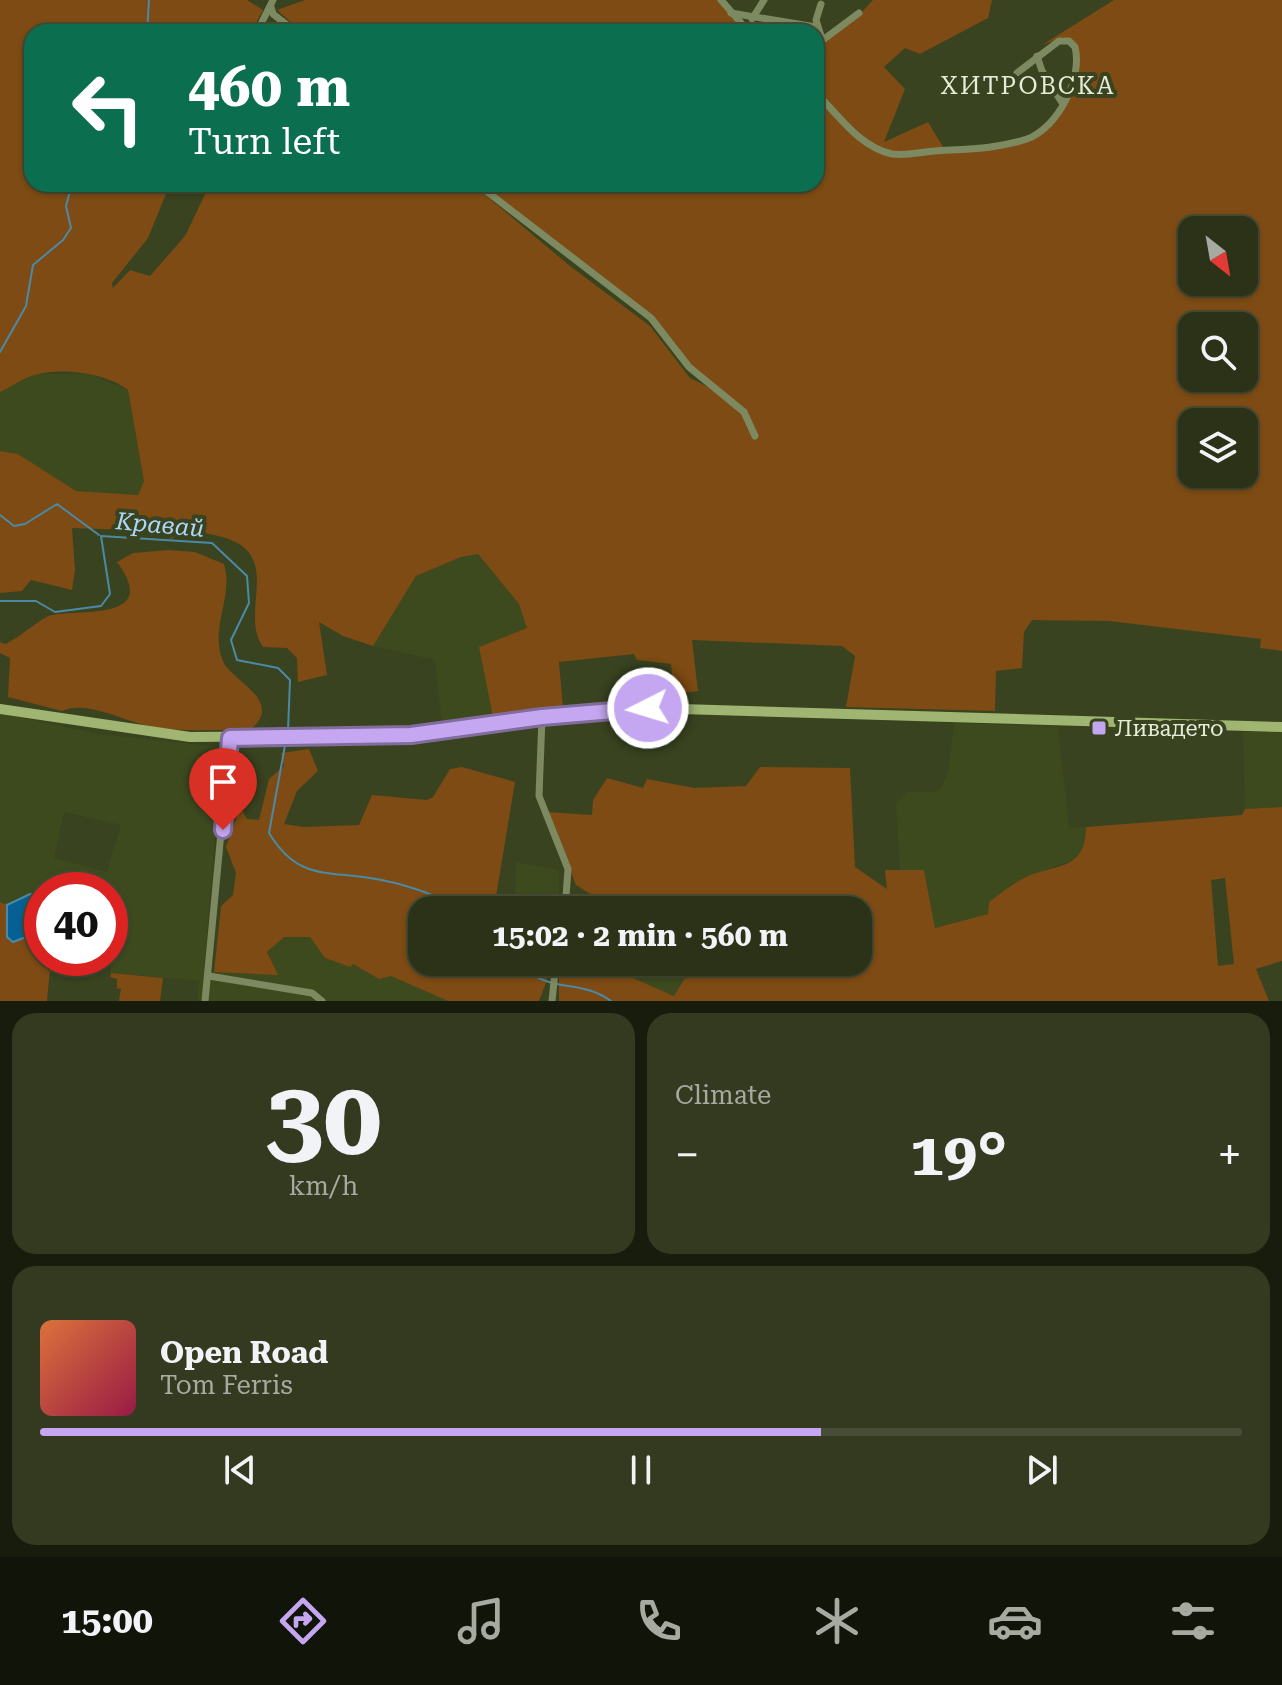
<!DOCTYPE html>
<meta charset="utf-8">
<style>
body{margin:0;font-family:"Roboto Serif",serif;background:#333a20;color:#f1f3f6;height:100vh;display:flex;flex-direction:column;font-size:30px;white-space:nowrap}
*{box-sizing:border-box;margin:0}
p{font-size:26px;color:#a6aaa1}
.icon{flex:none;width:44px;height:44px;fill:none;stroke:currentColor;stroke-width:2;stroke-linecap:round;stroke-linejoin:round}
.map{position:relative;height:1001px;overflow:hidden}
.side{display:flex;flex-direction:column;gap:12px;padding:12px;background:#181c0d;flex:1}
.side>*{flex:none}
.hud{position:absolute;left:24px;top:24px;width:800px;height:168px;border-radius:24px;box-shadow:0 2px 6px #0004,0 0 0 2px #474d36;background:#0b6e4f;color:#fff;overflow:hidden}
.needle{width:52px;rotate:149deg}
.fabs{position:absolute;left:1178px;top:216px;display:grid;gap:16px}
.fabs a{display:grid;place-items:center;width:80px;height:80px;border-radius:16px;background:#2b3217;box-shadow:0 2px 6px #0004,0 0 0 2px #474d36;font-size:40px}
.speed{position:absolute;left:24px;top:872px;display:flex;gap:16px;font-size:40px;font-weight:700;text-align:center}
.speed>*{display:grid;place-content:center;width:104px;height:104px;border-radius:50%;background:#2b3217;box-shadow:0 2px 6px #0004,0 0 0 2px #474d36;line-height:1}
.speed .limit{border:12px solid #d22;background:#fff;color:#111}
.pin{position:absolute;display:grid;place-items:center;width:68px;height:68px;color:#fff;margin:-82px -34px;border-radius:50% 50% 50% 0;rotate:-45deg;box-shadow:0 0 8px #0007}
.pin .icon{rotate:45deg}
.me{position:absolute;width:88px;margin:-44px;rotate:265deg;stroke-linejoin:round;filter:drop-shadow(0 0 6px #0008)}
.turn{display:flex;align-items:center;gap:28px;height:168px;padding:0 32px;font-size:36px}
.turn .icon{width:104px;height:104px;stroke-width:2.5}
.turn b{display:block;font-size:56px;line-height:68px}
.big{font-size:60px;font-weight:700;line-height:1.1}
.side .widget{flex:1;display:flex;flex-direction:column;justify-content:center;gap:12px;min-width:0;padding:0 28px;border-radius:24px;background:#333a20}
.side .dial{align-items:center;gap:0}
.dial b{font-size:104px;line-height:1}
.song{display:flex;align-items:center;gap:24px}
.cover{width:96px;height:96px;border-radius:12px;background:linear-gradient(135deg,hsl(20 70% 55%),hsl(340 70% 35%))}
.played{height:8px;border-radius:4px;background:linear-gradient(90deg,#c5a7f1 65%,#474d36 65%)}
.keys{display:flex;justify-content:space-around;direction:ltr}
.heat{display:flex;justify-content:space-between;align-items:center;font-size:44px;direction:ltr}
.side .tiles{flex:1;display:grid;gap:12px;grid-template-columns:1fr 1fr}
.widget:last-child{grid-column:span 2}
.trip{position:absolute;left:408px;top:896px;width:464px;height:80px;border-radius:24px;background:#2b3217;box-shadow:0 2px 6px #0004,0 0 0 2px #474d36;font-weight:700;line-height:80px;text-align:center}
.menu{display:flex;height:128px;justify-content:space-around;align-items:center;background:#111409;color:#a6aaa1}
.menu .icon{width:56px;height:56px}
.menu .on{color:#c5a7f1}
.menu b{font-size:36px;color:#f1f3f6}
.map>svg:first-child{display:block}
.built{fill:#3d4a1e;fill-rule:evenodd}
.green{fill:#7d4b13;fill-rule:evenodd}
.water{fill:#076093;stroke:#4a8aa7;stroke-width:2}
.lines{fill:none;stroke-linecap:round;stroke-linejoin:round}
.stream{stroke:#4a8aa7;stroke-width:2}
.street{stroke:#7d8a61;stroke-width:7}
.secondary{stroke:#9fb571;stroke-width:10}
.route-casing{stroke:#806d9d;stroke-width:20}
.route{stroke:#c5a7f1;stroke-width:14}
.poi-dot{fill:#c5a7f1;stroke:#39431f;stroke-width:3}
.labels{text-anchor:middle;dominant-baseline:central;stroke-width:8;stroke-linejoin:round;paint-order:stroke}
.poi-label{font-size:22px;fill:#e5ecd7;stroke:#39431f;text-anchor:start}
.neighbourhood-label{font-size:24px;letter-spacing:2px;fill:#e5ecd7;stroke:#39431f}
.water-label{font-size:24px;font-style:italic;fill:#abd7fa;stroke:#39431f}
</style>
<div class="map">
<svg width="1282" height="1001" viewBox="0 0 1282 1001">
<rect width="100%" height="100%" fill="#39431f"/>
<!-- built -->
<g class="built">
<polygon points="36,374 88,374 128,390 144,481 138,495 75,491 18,454 0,451 0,392"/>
<polygon points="478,554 519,604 528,628 479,647 493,717 442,723 435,660 373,646 416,576 461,557"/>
<path d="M 0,713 L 97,734 L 222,747 L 204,971 L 277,975 L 267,952 L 284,936 L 310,937 L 326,958 L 350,967 L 353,964 L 379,979 L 391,976 L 448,1001 L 198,1001 L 199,981 L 111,973 L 111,944 L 123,902 L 110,901 L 110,890 L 42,890 L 42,894 L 14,899 L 7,905 L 0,902 ZM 64,812 L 121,825 L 107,872 L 54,858 Z"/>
<polygon points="954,723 1058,727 1069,828 1086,827 1086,848 1078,858 1024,878 989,902 988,914 935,928 924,870 900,871 896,804 908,792 934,792 942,787 949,768"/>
<polygon points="1243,732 1282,732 1282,807 1245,809"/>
<polygon points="516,862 559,870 559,910 515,909"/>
<polygon points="594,962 695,962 675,996"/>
</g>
<!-- green -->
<g class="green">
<path d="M 0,0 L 247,0 L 263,10 L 251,32 L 32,32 L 32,184 L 170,184 L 148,238 L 112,283 L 113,288 L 130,270 L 150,276 L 185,236 L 210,184 L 472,184 L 570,266 L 650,326 L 690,378 L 708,387 L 649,320 L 552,245 L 483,184 L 816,184 L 816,93 L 836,110 L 816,89 L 816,47 L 860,14 L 873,0 L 992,0 L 988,18 L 920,54 L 905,48 L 884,67 L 905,89 L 884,142 L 928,122 L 945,150 L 1021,142 L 1056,114 L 1078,70 L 1070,42 L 1064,37 L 1042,45 L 1114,0 L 1282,0 L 1282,651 L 1260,648 L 1261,639 L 1109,621 L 1032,620 L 1024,632 L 1022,668 L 996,671 L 995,711 L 846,707 L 855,656 L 842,646 L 692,640 L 698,691 L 674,694 L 671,664 L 637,660 L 634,654 L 559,662 L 563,708 L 493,717 L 479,647 L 527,628 L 519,604 L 478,554 L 461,557 L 416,576 L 373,646 L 343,636 L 319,622 L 327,675 L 298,682 L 297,658 L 287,648 L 263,647 C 237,610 289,550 214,535 C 198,532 185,531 171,539 L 160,534 L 164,523 L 130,530 L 72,528 L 75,570 L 72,590 L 31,580 L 22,591 L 0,593 L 0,451 L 18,454 L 76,491 L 138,495 L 144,481 L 128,390 C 106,373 62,367 35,375 C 23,378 11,387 0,392 ZM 1192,230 L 1244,230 L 1244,282 L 1192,282 ZM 1192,326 L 1244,326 L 1244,378 L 1192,378 ZM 1192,422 L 1244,422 L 1244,474 L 1192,474 Z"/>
<polygon points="305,0 720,0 749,32 302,32 277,10"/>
<path d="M 169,550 L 195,552 L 224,564 C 234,598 209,627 223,661 C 231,681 286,701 250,730 C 217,729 180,733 148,726 C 125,721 85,700 62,711 L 8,697 L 10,658 L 0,653 L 0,642 L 5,644 C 20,638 41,617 52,615 C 81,609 161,621 117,562 L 133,553 Z"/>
<polygon points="309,749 318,771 297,791 284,824 304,827 359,825 372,795 427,800 433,797 450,769 462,767 515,782 495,903 508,910 422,910 422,962 546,962 547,980 539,1001 448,1001 391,976 379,979 353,964 350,967 325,958 310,937 284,937 267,952 278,975 214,972 221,906 233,895 236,873 226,847 240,807 247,819 259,820 269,779 284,766 281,753"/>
<path d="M 760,767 L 850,768 L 855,867 L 887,889 L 885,870 L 924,870 L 935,928 L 988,914 L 989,902 C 1000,894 1013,883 1026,877 C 1058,863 1085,871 1086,827 L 1242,815 L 1245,809 L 1282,807 L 1282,961 L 1256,969 L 1269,1001 L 559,1001 L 559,962 L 601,964 L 674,996 L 695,962 L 858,962 L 858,910 L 616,910 L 576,885 L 546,812 L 592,815 L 593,800 L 607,778 L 643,788 L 647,779 L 694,788 L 746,786 ZM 1225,878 L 1234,964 L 1218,966 L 1211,880 Z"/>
<polygon points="0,902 7,905 7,937 42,931 42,958 51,958 47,1001 0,1001"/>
<polygon points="111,973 163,978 160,1001 119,1001 121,988 117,989 117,979 110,977"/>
</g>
<!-- water -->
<polygon class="water" points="30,894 42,894 42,931 13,942 7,937 7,905"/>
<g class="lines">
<!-- stream -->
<g class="stream">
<polyline points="147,32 149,0"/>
<polyline points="0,352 26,306 33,265 63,240 71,228 66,206 72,184"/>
<polyline points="0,515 14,526 25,524 57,504 99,535"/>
<polyline points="0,601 36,601 55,612 101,606 110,594 101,536 212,543 247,576 249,603 231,640 237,660 278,668 290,680 288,730"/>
<path d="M 286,740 L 269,833 C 297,879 324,871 370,878 C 403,883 436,895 465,910"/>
<path d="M 518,962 C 549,996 577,977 611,1001"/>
</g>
<!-- street -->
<g class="street">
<polyline points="721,0 749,32"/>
<polyline points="821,4 816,20 822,39"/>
<polyline points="271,7 273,14 296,32"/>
<polyline points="731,13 816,27"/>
<polyline points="752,19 764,0"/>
<polyline points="257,32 273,0"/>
<polyline points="816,45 859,13"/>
<polyline points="1037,56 1042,71 1063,104"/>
<path d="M 816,93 C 839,115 859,147 892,154 C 905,156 922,152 935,151 C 966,149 997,149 1027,139 C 1058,128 1083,78 1075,47 L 1069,41 L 1059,41 L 1017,73"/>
<polyline points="477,184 651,318 689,367 744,412 755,436"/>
<polyline points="542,717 539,796 568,869 565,910"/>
<polyline points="209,976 312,993 322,1001"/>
<polyline points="205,1001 230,738"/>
<polyline points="552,1001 556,962"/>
</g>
<!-- secondary -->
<polyline class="secondary" points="0,709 190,737 411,735 542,717 648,708 1282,727"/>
</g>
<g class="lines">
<defs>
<polyline id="route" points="223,830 230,738 411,735 542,717 648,708"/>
</defs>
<!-- route casing -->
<use href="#route" class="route-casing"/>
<!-- route -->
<use href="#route" class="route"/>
</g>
<!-- markers -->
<rect class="poi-dot" x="1091" y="720" width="16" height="16" rx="4"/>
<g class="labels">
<!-- poi labels -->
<g class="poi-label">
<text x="1115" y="728">Ливадето</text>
</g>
<!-- neighbourhood labels -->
<g class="neighbourhood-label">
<text x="1028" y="86">ХИТРОВСКА</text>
</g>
<!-- water labels -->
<g class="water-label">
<text transform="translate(160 525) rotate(5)">Кравай</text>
</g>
</g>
</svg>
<div class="fabs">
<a><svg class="needle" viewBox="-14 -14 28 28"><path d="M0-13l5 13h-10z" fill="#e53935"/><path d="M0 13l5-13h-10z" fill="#a6aaa1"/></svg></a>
<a><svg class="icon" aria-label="search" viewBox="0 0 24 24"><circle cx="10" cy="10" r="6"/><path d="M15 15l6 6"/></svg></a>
<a><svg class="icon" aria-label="layers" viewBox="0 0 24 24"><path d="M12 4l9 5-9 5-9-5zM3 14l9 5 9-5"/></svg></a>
</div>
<div class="speed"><div class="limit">40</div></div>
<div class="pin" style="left:223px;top:830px;background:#d93025"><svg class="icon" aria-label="arrive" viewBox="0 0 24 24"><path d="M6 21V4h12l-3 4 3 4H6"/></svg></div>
<svg class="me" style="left:648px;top:708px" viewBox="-20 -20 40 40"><circle r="17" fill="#c5a7f1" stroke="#fff" stroke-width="3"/><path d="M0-11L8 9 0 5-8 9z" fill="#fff"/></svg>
<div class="trip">15:02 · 2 min · 560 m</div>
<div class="hud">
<div class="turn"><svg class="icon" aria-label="left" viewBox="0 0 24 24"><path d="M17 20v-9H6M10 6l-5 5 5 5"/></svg><div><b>460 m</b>Turn left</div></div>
</div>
</div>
<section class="side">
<div class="tiles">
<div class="widget dial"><b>30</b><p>km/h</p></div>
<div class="widget"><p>Climate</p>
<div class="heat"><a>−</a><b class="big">19°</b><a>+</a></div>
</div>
<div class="widget">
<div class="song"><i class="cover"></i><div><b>Open Road</b><p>Tom Ferris</p></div></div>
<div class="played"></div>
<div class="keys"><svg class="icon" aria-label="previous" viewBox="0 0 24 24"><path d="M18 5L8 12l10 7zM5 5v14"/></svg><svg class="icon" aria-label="pause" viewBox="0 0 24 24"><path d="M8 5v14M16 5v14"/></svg><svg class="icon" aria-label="next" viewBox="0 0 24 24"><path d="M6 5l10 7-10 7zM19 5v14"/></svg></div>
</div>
</div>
</section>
<nav class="menu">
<b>15:00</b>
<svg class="icon on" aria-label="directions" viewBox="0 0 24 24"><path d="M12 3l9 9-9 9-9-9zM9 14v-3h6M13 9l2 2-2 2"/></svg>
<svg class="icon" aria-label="music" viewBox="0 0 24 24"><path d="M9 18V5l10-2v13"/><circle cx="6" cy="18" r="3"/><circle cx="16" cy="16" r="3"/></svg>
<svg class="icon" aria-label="phone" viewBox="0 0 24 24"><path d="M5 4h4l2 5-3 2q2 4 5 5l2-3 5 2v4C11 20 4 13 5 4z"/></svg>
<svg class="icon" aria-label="climate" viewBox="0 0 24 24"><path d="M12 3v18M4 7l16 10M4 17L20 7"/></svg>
<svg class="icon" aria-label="car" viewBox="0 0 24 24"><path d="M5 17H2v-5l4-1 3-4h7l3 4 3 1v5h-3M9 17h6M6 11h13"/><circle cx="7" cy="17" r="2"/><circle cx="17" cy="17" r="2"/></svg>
<svg class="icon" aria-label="filters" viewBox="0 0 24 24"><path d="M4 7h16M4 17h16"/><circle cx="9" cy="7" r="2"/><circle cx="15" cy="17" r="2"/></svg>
</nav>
